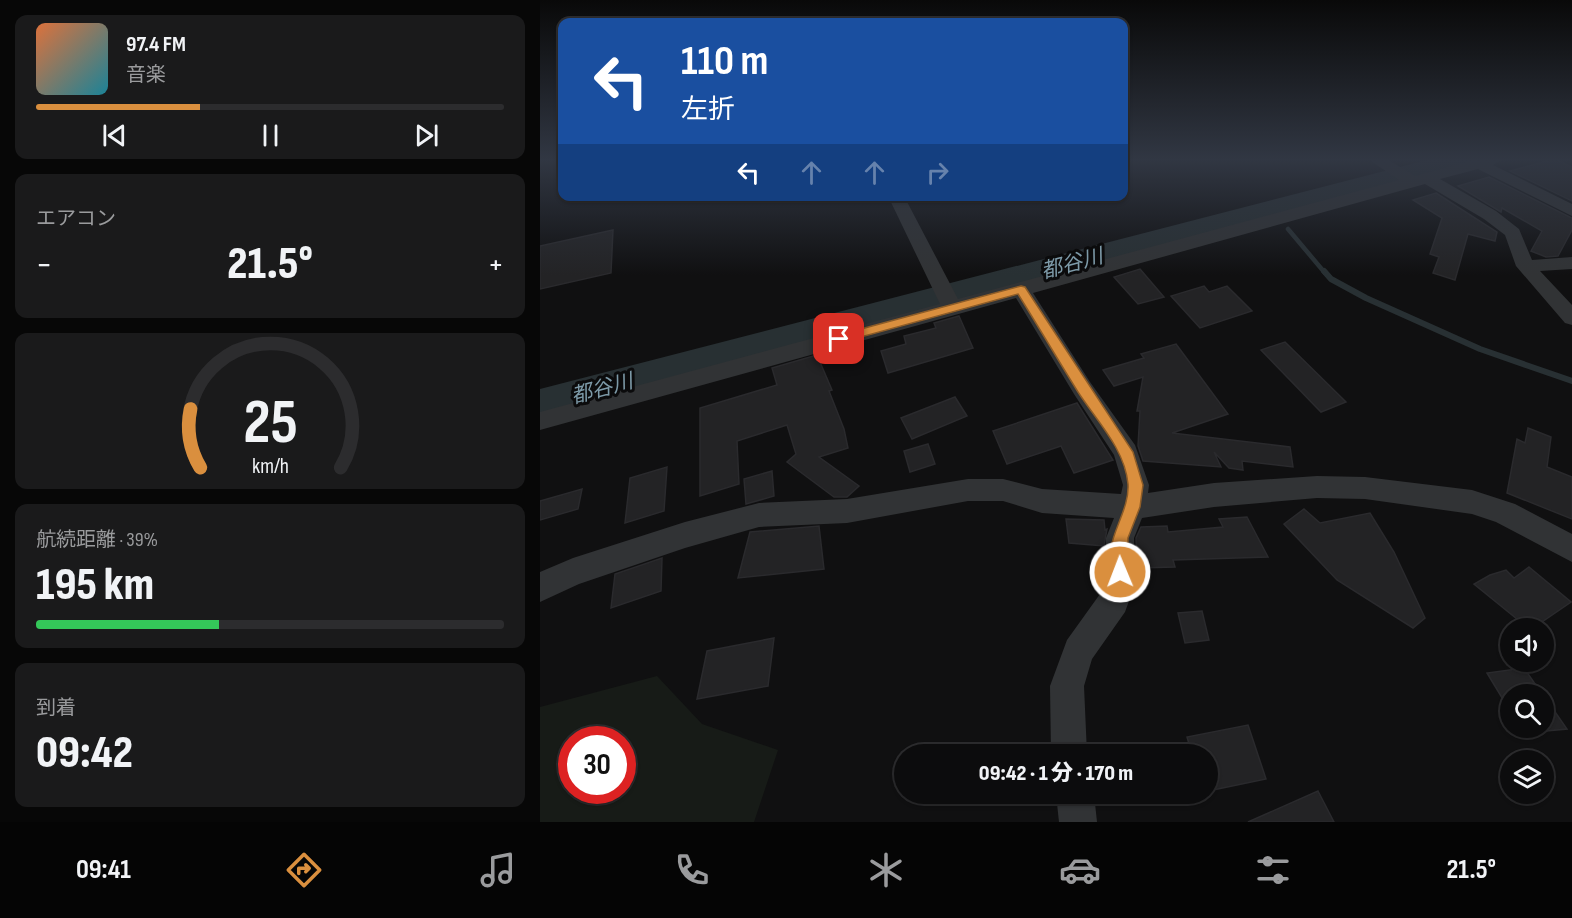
<!DOCTYPE html>
<html lang="ja">
<meta charset="utf-8">
<style>
body{margin:0;font-family:"Sofia Sans Condensed","Noto Sans JP",sans-serif;background:#1a1a1b;color:#f1f3f6;height:100vh;display:flex;flex-direction:column;font-size:22px;white-space:nowrap}
*{box-sizing:border-box;margin:0}
p{font-size:20px;color:#9a9b9d}
.icon{flex:none;width:33px;height:33px;fill:none;stroke:currentColor;stroke-width:2;stroke-linecap:round;stroke-linejoin:round}
.map{position:relative;flex:1;overflow:hidden}
.sheet{display:flex;flex-direction:column;gap:15px;padding:15px;background:#070707;width:540px}
.sheet>*{flex:none}
.banner{position:absolute;left:18px;top:18px;width:570px;height:183px;border-radius:12px;box-shadow:0 2px 4px #0004,0 0 0 2px #2c2c2e;background:#1a4fa0;color:#fff;overflow:hidden}
.tools{position:absolute;left:960px;top:618px;display:grid;gap:12px}
.tools a{display:grid;place-items:center;width:54px;height:54px;border-radius:50%;background:#0c0c0d;box-shadow:0 2px 4px #0004,0 0 0 2px #2c2c2e;font-size:30px}
.speed{position:absolute;left:18px;top:726px;display:flex;gap:12px;font-size:30px;font-weight:700;text-align:center}
.speed>*{display:grid;place-content:center;width:78px;height:78px;border-radius:50%;background:#0c0c0d;box-shadow:0 2px 4px #0004,0 0 0 2px #2c2c2e;line-height:1}
.speed .limit{border:9px solid #d22;background:#fff;color:#111}
.pin{position:absolute;display:grid;place-items:center;width:51px;height:51px;color:#fff;margin:-26px;border-radius:12px;box-shadow:0 3px 9px #0006}
.me{position:absolute;width:66px;margin:-33px;rotate:359deg;stroke-linejoin:round;filter:drop-shadow(0 0 4px #0008)}
.turn{display:flex;align-items:center;gap:21px;height:126px;padding:0 24px;font-size:27px}
.turn .icon{width:78px;height:78px;stroke-width:2.5}
.turn b{display:block;font-size:42px;line-height:51px}
.lanes{display:flex;align-items:center;height:57px;padding:0 24px;background:#0003;justify-content:center;gap:30px;direction:ltr}
.lanes .off{opacity:.35}
.big{font-size:45px;font-weight:800;line-height:1.1}
.sheet .tile{flex:1;display:flex;flex-direction:column;justify-content:center;gap:9px;min-width:0;padding:0 21px;border-radius:12px;background:#1a1a1b}
.sheet .dial{align-items:center;gap:0}
.dial svg{height:156px;overflow:visible;fill:none;stroke:#2c2c2e;stroke-width:7;stroke-linecap:round;text-anchor:middle}
.dial text{fill:#f1f3f6;stroke:none}
.song{display:flex;align-items:center;gap:18px}
.cover{width:72px;height:72px;border-radius:9px;background:linear-gradient(135deg,hsl(20 70% 55%),hsl(190 70% 35%))}
.played{height:6px;border-radius:3px;background:linear-gradient(90deg,#da8f3e 35%,#2c2c2e 35%)}
.keys{display:flex;justify-content:space-around;direction:ltr}
.heat{display:flex;justify-content:space-between;align-items:center;font-size:33px;direction:ltr}
.charge{height:9px;border-radius:4px;background:linear-gradient(90deg,#34c759 39%,#2c2c2e 0)}
.trip{position:absolute;left:354px;top:744px;width:324px;height:60px;border-radius:30px;background:#0c0c0d;box-shadow:0 2px 4px #0004,0 0 0 2px #2c2c2e;font-weight:800;line-height:60px;text-align:center}
.dock{display:flex;height:96px;justify-content:space-around;align-items:center;background:#050505;color:#9a9b9d}
.dock .icon{width:42px;height:42px}
.dock .active{color:#da8f3e}
.dock b{font-size:27px;color:#f1f3f6}
main{display:flex;flex:1;min-height:0}
.map>svg:first-child{display:block}
.green{fill:#171b17;fill-rule:evenodd}
.lines{fill:none;stroke-linecap:round;stroke-linejoin:round}
.stream-far1{stroke:#283033;stroke-width:4.5}
.stream{stroke:#283033;stroke-width:6}
.river{fill:#283033;fill-rule:evenodd}
.building{fill:#232325;stroke:#2a2a2d;stroke-width:1.5}
.street{fill:#313335;fill-rule:evenodd}
.route{fill:#da8f3e;stroke:#8e5d28;stroke-width:1.5}
.labels{text-anchor:middle;dominant-baseline:central;stroke-width:6;stroke-linejoin:round;paint-order:stroke}
.water-label{font-size:21px;font-style:italic;fill:#7d9aa8;stroke:#0b0b0c}
</style>
<main>
<section class="sheet">
<div class="tile">
<div class="song"><i class="cover"></i><div><b>97.4 FM</b><p>音楽</p></div></div>
<div class="played"></div>
<div class="keys"><svg class="icon" aria-label="previous" viewBox="0 0 24 24"><path d="M18 5L8 12l10 7zM5 5v14"/></svg><svg class="icon" aria-label="pause" viewBox="0 0 24 24"><path d="M8 5v14M16 5v14"/></svg><svg class="icon" aria-label="next" viewBox="0 0 24 24"><path d="M6 5l10 7-10 7zM19 5v14"/></svg></div>
</div>
<div class="tile"><p>エアコン</p>
<div class="heat"><a>−</a><b class="big">21.5°</b><a>+</a></div>
</div>
<div class="tile dial"><svg viewBox="0 0 100 80">
<path d="M14 69A42 42 0 1 1 86 69"/>
<path d="M14 69A42 42 0 0 1 9 39" stroke="#da8f3e"/>
<text x="50" y="56" font-size="32" font-weight="700">25</text>
<text x="50" y="72" font-size="11">km/h</text>
</svg></div>
<div class="tile"><p>航続距離 · 39%</p><b class="big">195 km</b><div class="charge"></div></div>
<div class="tile"><p>到着</p><b class="big">09:42</b></div>
</section>
<div class="map">
<svg width="1032" height="822" viewBox="0 0 1032 822">
<rect width="100%" height="100%" fill="#101011"/>
<!-- green -->
<path class="green" d="M 117,676 L 162,724 L 238,750 L 214,822 L 0,822 L 0,707 ZM 32,740 L 82,740 L 82,790 L 32,790 Z"/>
<g class="lines">
<!-- stream-far1 -->
<polyline class="stream-far1" points="748,229 785,273"/>
<!-- stream -->
<polyline class="stream" points="784,271 791,279 826,298 940,349 1032,381"/>
<!-- river -->
<polygon class="river" points="891,159 937,159 933,165 0,421 0,389"/>
</g>
<!-- building -->
<g class="building">
<polygon points="1015,159 1032,167 1032,201 970,171"/>
<polygon points="949,177 1032,218 1032,230 1018,256 1006,257 991,251 1002,231 962,208 961,212 918,186"/>
<polygon points="896,193 957,232 955,241 928,234 915,280 893,273 899,257 890,254 902,218 873,200"/>
<polygon points="73,230 71,273 0,289 0,246"/>
<polygon points="600,269 624,297 598,304 574,277"/>
<polygon points="664,286 669,292 687,286 712,311 660,328 631,296"/>
<polygon points="419,316 433,348 348,373 341,351 366,344 364,336 396,328 394,323"/>
<polygon points="745,342 806,402 781,412 721,350"/>
<polygon points="636,344 688,414 632,433 750,447 753,467 702,461 703,470 689,468 674,452 681,467 603,461 598,446 600,411 597,411 603,377 574,386 563,370 604,358 601,354"/>
<polygon points="277,355 292,390 289,391 304,429 308,448 279,457 319,486 307,497 294,497 247,462 256,454 247,425 197,441 199,484 160,496 160,408 237,385 232,368"/>
<polygon points="415,397 427,416 372,439 361,418"/>
<polygon points="537,403 573,460 534,473 521,446 467,464 453,431"/>
<polygon points="988,428 1011,437 1007,467 1032,477 1032,519 967,493 977,439 985,443"/>
<polygon points="388,444 395,464 370,472 364,451"/>
<polygon points="127,467 124,511 85,523 90,478"/>
<polygon points="232,471 234,496 206,504 204,479"/>
<polygon points="42,489 38,509 0,520 0,501"/>
<polygon points="764,509 780,523 830,513 854,552 885,618 873,628 797,580 744,524"/>
<polygon points="707,517 728,557 633,560 635,567 597,568 596,538 601,527 627,526 628,532 683,527 679,519"/>
<polygon points="526,519 564,520 565,530 567,529 564,546 529,543"/>
<polygon points="279,526 284,569 198,578 210,532"/>
<polygon points="122,558 121,591 71,608 75,574"/>
<polygon points="989,567 1031,602 993,628 988,628 934,584 950,575 966,570 974,578"/>
<polygon points="662,611 669,640 645,643 638,613"/>
<polygon points="234,638 228,686 157,699 167,651"/>
<polygon points="984,668 1002,694 970,694 970,711 947,673"/>
<polygon points="1004,696 1027,729 984,733 980,728 1004,728"/>
<polygon points="708,725 726,779 668,791 668,754 652,754 647,737"/>
<polygon points="778,791 794,822 708,822"/>
</g>
<g class="lines">
<!-- street -->
<g class="street">
<polygon points="828,159 847,159 875,176 937,159 963,159 953,165 1032,204 1032,216 938,169 900,179 956,211 979,229 992,260 1032,257 1032,269 1000,271 1032,305 1032,325 1025,323 976,266 965,235 944,219 885,184 493,293 550,382 595,445 609,485 608,493 674,483 777,476 825,477 932,490 975,504 1032,534 1032,562 956,522 932,514 825,499 777,498 674,507 602,518 594,538 595,572 589,601 585,612 552,659 544,686 547,754 511,754 510,686 527,640 560,594 565,572 566,538 574,518 502,513 463,501 428,501 307,523 219,527 145,548 39,584 0,602 0,572 33,558 145,522 219,503 307,499 428,479 463,479 502,489 581,494 583,485 574,455 534,394 476,298 0,430 0,412 400,304 348,196 364,196 418,299 859,180"/>
<polygon points="516,794 554,794 557,822 519,822"/>
</g>
</g>
<!-- sky -->
<linearGradient id="sky" x2="0" y2="1"><stop stop-color="#090909"/><stop offset="0.58" stop-color="#313743"/><stop offset="1" stop-color="#313743" stop-opacity="0"/></linearGradient>
<rect width="1032" height="275" fill="url(#sky)"/>
<!-- route -->
<path class="route" d="M 481,286 L 485,287 L 593,452 L 603,485 L 600,507 L 588,538 L 588,572 L 586,578 L 580,580 L 574,578 C 559,543 590,516 588,484 C 585,449 556,420 538,392 C 518,360 498,326 478,294 L 299,343 L 293,339 L 295,336 Z"/>
<g class="labels">
<!-- water labels -->
<g class="water-label">
<text transform="translate(532 264) rotate(-15)">都谷川</text>
<text transform="translate(62 389) rotate(-15)">都谷川</text>
</g>
</g>
</svg>
<div class="tools">
<a><svg class="icon" aria-label="sound" viewBox="0 0 24 24"><path d="M4 9h4l5-4v14l-5-4H4zM17 9q2 3 0 6"/></svg></a>
<a><svg class="icon" aria-label="search" viewBox="0 0 24 24"><circle cx="10" cy="10" r="6"/><path d="M15 15l6 6"/></svg></a>
<a><svg class="icon" aria-label="layers" viewBox="0 0 24 24"><path d="M12 4l9 5-9 5-9-5zM3 14l9 5 9-5"/></svg></a>
</div>
<div class="speed"><div class="limit">30</div></div>
<div class="pin" style="left:299px;top:339px;background:#d93025"><svg class="icon" aria-label="arrive" viewBox="0 0 24 24"><path d="M6 21V4h12l-3 4 3 4H6"/></svg></div>
<svg class="me" style="left:580px;top:572px" viewBox="-20 -20 40 40"><circle r="17" fill="#da8f3e" stroke="#fff" stroke-width="3"/><path d="M0-11L8 9 0 5-8 9z" fill="#fff"/></svg>
<div class="trip">09:42 · 1 分 · 170 m</div>
<div class="banner">
<div class="turn"><svg class="icon" aria-label="left" viewBox="0 0 24 24"><path d="M17 20v-9H6M10 6l-5 5 5 5"/></svg><div><b>110 m</b>左折</div></div>
<div class="lanes"><svg class="icon" aria-label="left" viewBox="0 0 24 24"><path d="M17 20v-9H6M10 6l-5 5 5 5"/></svg><svg class="icon off" aria-label="ahead" viewBox="0 0 24 24"><path d="M12 20V5M6 11l6-6 6 6"/></svg><svg class="icon off" aria-label="ahead" viewBox="0 0 24 24"><path d="M12 20V5M6 11l6-6 6 6"/></svg><svg class="icon off" aria-label="right" viewBox="0 0 24 24"><path d="M7 20v-9h11M14 6l5 5-5 5"/></svg></div>
</div>
</div>
</main>
<nav class="dock">
<b>09:41</b>
<svg class="icon active" aria-label="directions" viewBox="0 0 24 24"><path d="M12 3l9 9-9 9-9-9zM9 14v-3h6M13 9l2 2-2 2"/></svg>
<svg class="icon" aria-label="music" viewBox="0 0 24 24"><path d="M9 18V5l10-2v13"/><circle cx="6" cy="18" r="3"/><circle cx="16" cy="16" r="3"/></svg>
<svg class="icon" aria-label="phone" viewBox="0 0 24 24"><path d="M5 4h4l2 5-3 2q2 4 5 5l2-3 5 2v4C11 20 4 13 5 4z"/></svg>
<svg class="icon" aria-label="climate" viewBox="0 0 24 24"><path d="M12 3v18M4 7l16 10M4 17L20 7"/></svg>
<svg class="icon" aria-label="car" viewBox="0 0 24 24"><path d="M5 17H2v-5l4-1 3-4h7l3 4 3 1v5h-3M9 17h6M6 11h13"/><circle cx="7" cy="17" r="2"/><circle cx="17" cy="17" r="2"/></svg>
<svg class="icon" aria-label="filters" viewBox="0 0 24 24"><path d="M4 7h16M4 17h16"/><circle cx="9" cy="7" r="2"/><circle cx="15" cy="17" r="2"/></svg>
<b>21.5°</b>
</nav>
